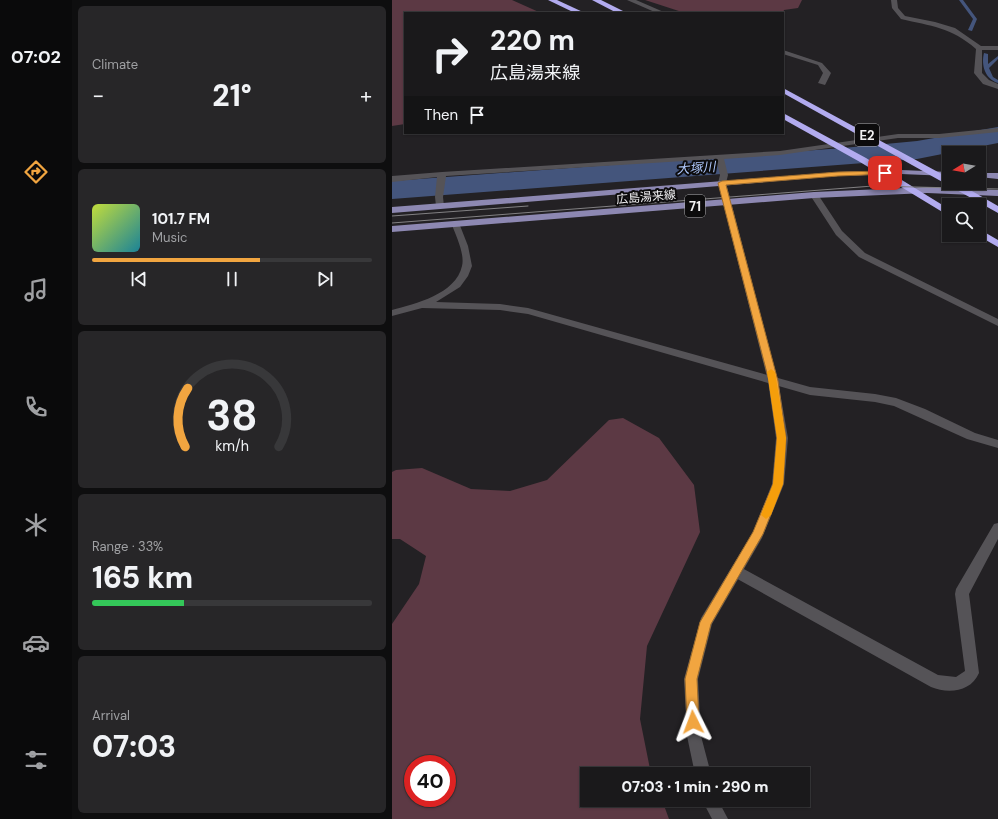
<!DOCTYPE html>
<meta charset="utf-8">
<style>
body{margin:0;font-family:"DM Sans","Noto Sans JP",sans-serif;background:#272628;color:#f1f3f6;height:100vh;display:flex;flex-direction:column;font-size:15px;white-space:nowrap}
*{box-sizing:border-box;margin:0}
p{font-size:13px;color:#9fa0a3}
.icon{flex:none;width:22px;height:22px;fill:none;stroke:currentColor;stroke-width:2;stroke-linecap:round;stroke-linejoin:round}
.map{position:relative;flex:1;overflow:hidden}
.drawer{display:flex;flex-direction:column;gap:6px;padding:6px;background:#0e0e0f;width:320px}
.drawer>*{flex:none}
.top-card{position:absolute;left:12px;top:12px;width:380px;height:122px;border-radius:0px;box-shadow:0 1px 3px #0004,0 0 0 1px #38383a;background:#1a191b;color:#f1f3f6;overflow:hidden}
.needle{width:26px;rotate:259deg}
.tools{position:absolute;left:550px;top:146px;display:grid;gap:8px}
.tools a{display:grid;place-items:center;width:44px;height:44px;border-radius:0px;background:#1a191b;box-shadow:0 1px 3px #0004,0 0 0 1px #38383a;font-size:20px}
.speed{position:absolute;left:12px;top:755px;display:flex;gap:8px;font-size:20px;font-weight:700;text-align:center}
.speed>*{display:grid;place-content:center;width:52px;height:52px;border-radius:50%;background:#1a191b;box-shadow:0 1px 3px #0004,0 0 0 1px #38383a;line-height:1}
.speed .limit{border:6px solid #d22;background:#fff;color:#111}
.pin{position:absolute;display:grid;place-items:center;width:34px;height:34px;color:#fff;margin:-17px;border-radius:8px;box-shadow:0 2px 6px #0006}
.me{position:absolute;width:44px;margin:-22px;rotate:357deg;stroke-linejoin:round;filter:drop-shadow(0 0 3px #0008)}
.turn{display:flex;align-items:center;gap:14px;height:84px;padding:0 20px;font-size:18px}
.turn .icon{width:52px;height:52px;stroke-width:2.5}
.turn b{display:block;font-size:28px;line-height:34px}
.then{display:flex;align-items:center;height:38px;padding:0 20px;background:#0003;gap:8px;font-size:15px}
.big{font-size:30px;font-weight:800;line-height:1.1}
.drawer .tile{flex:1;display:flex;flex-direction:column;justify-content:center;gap:6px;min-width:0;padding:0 14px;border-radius:6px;background:#272628}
.drawer .dial{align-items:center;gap:0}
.dial svg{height:104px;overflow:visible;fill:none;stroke:#38383a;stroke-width:7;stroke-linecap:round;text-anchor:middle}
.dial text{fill:#f1f3f6;stroke:none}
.song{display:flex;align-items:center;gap:12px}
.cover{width:48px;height:48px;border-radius:6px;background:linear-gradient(135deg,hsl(70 70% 55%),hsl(190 70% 35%))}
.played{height:4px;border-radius:2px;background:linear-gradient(90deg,#f1a540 60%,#38383a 60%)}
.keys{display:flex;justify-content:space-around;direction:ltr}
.heat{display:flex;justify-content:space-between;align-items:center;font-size:22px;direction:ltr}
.charge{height:6px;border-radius:3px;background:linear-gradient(90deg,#34c759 33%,#38383a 0)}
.trip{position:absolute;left:188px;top:767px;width:230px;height:40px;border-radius:0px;background:#1a191b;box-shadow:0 1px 3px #0004,0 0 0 1px #38383a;font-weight:800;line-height:40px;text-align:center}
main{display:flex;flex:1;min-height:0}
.dock{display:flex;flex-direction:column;width:72px;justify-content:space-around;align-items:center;background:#0a0a0b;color:#9fa0a3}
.dock .icon{width:28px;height:28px}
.dock .active{color:#f1a540}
.dock b{font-size:18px;color:#f1f3f6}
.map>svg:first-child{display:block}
.green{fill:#5c3944;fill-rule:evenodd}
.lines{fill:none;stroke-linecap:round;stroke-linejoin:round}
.stream{fill:#44557c;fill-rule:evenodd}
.river{fill:#44557c;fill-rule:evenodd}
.minor{fill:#555357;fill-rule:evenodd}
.tertiary{fill:#555357;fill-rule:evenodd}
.primary{fill:#8d88b2;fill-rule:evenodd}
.motorway{fill:#b2abef;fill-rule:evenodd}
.tram{stroke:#828183;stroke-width:1}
.route{fill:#f1a540;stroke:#9d6b2a}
.slow{fill:#f59e0b}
.labels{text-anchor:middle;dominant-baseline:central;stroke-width:4;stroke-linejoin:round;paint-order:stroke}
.far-street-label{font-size:12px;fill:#f2f1f3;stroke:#0c0b0c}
.shield{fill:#0c0b0c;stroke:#adacae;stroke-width:1}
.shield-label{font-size:13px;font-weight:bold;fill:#f2f1f3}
.far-water-label{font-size:13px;font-style:italic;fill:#adc6f9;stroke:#0c0b0c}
</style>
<main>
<nav class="dock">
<b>07:02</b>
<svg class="icon active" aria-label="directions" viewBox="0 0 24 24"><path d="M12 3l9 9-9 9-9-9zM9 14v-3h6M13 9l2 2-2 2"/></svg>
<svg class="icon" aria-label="music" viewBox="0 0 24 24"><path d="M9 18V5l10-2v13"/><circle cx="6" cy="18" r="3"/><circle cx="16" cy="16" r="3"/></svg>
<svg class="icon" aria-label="phone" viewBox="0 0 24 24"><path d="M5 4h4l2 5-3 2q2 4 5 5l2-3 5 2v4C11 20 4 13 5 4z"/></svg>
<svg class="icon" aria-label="climate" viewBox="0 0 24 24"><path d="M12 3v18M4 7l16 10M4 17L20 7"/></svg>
<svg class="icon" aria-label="car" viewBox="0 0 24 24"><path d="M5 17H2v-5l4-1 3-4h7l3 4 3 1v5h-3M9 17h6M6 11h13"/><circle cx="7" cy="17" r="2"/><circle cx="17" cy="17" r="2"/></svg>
<svg class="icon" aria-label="filters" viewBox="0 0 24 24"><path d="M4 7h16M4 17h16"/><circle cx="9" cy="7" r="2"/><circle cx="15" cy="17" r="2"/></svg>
</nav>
<section class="drawer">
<div class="tile"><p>Climate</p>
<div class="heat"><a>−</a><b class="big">21°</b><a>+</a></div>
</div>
<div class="tile">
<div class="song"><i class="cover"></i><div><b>101.7 FM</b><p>Music</p></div></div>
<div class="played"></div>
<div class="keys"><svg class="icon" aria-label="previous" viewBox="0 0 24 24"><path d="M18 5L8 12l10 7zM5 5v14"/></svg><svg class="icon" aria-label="pause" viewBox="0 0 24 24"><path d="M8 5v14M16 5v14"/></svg><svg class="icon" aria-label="next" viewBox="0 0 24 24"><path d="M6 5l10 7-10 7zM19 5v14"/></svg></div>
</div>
<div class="tile dial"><svg viewBox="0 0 100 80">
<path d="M14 69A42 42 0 1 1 86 69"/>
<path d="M14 69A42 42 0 0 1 16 24" stroke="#f1a540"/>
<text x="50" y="56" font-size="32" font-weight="700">38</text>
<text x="50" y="72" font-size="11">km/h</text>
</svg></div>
<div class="tile"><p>Range · 33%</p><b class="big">165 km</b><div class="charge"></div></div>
<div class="tile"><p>Arrival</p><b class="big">07:03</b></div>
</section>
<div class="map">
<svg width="606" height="819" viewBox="0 0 606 819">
<rect width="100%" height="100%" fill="#232124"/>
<!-- green -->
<g class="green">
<polygon points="0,0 120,0 149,13 13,13 13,124 0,126"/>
<polygon points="253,0 410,0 406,8 392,10 391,13 293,13"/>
<path d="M 231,418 L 267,438 L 302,485 L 308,532 L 255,646 L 248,719 L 259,774 L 195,774 L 195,800 L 270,800 L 277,819 L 0,819 L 0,624 L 27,584 L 34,556 L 8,539 L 0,539 L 0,472 L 4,470 L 30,468 L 79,489 L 118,491 L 155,480 L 217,420 ZM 21,764 L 55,764 L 55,798 L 21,798 Z"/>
</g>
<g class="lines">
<!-- stream -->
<g class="stream">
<polygon points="567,0 571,0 585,19 580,31 576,30 581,19"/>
<path d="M 592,53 L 596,54 L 596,64 L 606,56 L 606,59 L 597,68 L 601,77 L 606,80 L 606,83 C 593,79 589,65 592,53 Z"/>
</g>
<!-- river -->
<polygon class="river" points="606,127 606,143 525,159 0,199 0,181 451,148 525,141"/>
<!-- minor -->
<g class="minor">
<polygon points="235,0 244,0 274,13 265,13"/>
<path d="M 499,0 L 505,0 L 506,8 L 513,16 L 543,22 L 563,28 L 589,46 L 606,46 L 606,50 L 590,50 L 590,73 L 597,80 L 606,84 L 606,89 L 591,84 L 582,73 L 584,49 C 559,27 539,26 509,19 L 500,8 Z"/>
<polygon points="391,50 430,63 439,73 433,85 426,83 431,73 426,65 391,54"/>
<polygon points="606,128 606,132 547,138 506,138 388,155 332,159 336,175 334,183 330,186 326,183 328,175 324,159 54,176 51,197 52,206 48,209 44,206 43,197 45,177 0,182 0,176 50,172 388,151 506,134 547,134"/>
<polygon points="422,192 425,193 450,231 473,253 606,319 606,326 467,257 444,235 418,195"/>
<path d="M 64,222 L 67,223 L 76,246 L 80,266 L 76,276 L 68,287 L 44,302 L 108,304 L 136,308 L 418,387 L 483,394 L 504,398 L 533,409 L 583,433 L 606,440 L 606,448 L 575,439 L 502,406 L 483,402 L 418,395 L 136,314 L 108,310 L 30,308 L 0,316 L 0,310 C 23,304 64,294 70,266 C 73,254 64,236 60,225 Z"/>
<path d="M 606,523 L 606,539 L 577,594 L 587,673 C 579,692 556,694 539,687 L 340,576 L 339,572 L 340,568 L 345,566 L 350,568 L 546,675 L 564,677 L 573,671 L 563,594 L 564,589 L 602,524 Z"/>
</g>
<!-- tertiary -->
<g class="tertiary">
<polygon points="330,180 334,183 386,381 396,438 392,484 370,538 320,624 306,679 309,736 319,774 303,774 295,736 292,679 309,618 361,532 380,484 384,438 376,381 326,183"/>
<polygon points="310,800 326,800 336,819 320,819"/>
</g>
<!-- primary -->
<g class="primary">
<polygon points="509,170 557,172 557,176 509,174 446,176 0,213 0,207 446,172"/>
<polygon points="587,173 606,173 606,179 587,177"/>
<polygon points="535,187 606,190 606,196 535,193 422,198 0,232 0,226 422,192"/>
</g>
<!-- motorway -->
<g class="motorway">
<polygon points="156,0 165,0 193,13 183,13"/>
<polygon points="200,0 209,0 235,13 225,13"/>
<polygon points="391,88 557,178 557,183 566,183 606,206 606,213 391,93"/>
<polygon points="391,113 474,158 557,209 557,216 468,162 391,119"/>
<polygon points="587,229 606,240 606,247 585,235 587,235"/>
</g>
<!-- tram -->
<g class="tram">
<polyline points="0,216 136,206"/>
<polyline points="0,223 481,186 606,189"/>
</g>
</g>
<!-- route -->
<polygon class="route" points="493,171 497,173 496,174 446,176 334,185 386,381 394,438 391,484 371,534 319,624 305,679 307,722 306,726 301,728 297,726 295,722 293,679 308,622 361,532 381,484 385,438 377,381 326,183 330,181 446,172"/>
<!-- slow -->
<polygon class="slow" points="379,369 383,372 394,438 391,484 379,515 374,519 369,515 381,484 385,438 375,372"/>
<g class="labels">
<!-- far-street labels -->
<g class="far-street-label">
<text transform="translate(254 197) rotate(-5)">広島湯来線</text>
</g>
<!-- shield labels -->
<g class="shield">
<rect x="463" y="124" width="24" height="22" rx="3"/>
<rect x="293" y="195" width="20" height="22" rx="3"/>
</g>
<g class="shield-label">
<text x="475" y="135">E2</text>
<text x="303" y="206">71</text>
</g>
<!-- far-water labels -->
<g class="far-water-label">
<text transform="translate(304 168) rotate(-4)">大塚川</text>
</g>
</g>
</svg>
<div class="tools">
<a><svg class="needle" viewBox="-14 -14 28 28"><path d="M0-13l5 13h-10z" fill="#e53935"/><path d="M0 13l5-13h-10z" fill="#9fa0a3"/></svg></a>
<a><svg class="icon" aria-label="search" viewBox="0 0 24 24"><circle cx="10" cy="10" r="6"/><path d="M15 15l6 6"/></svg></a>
</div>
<div class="speed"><div class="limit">40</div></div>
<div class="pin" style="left:493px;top:173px;background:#d93025"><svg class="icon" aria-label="arrive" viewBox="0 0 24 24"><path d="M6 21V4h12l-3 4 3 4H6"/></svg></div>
<svg class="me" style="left:301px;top:722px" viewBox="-20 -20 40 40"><path d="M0-17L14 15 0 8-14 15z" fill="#f1a540" stroke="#fff" stroke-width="4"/></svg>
<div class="trip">07:03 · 1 min · 290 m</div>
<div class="top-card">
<div class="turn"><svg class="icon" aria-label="right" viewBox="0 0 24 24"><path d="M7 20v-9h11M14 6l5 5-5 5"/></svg><div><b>220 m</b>広島湯来線</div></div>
<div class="then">Then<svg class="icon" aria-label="arrive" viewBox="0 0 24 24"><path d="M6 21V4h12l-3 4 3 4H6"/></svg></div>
</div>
</div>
</main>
